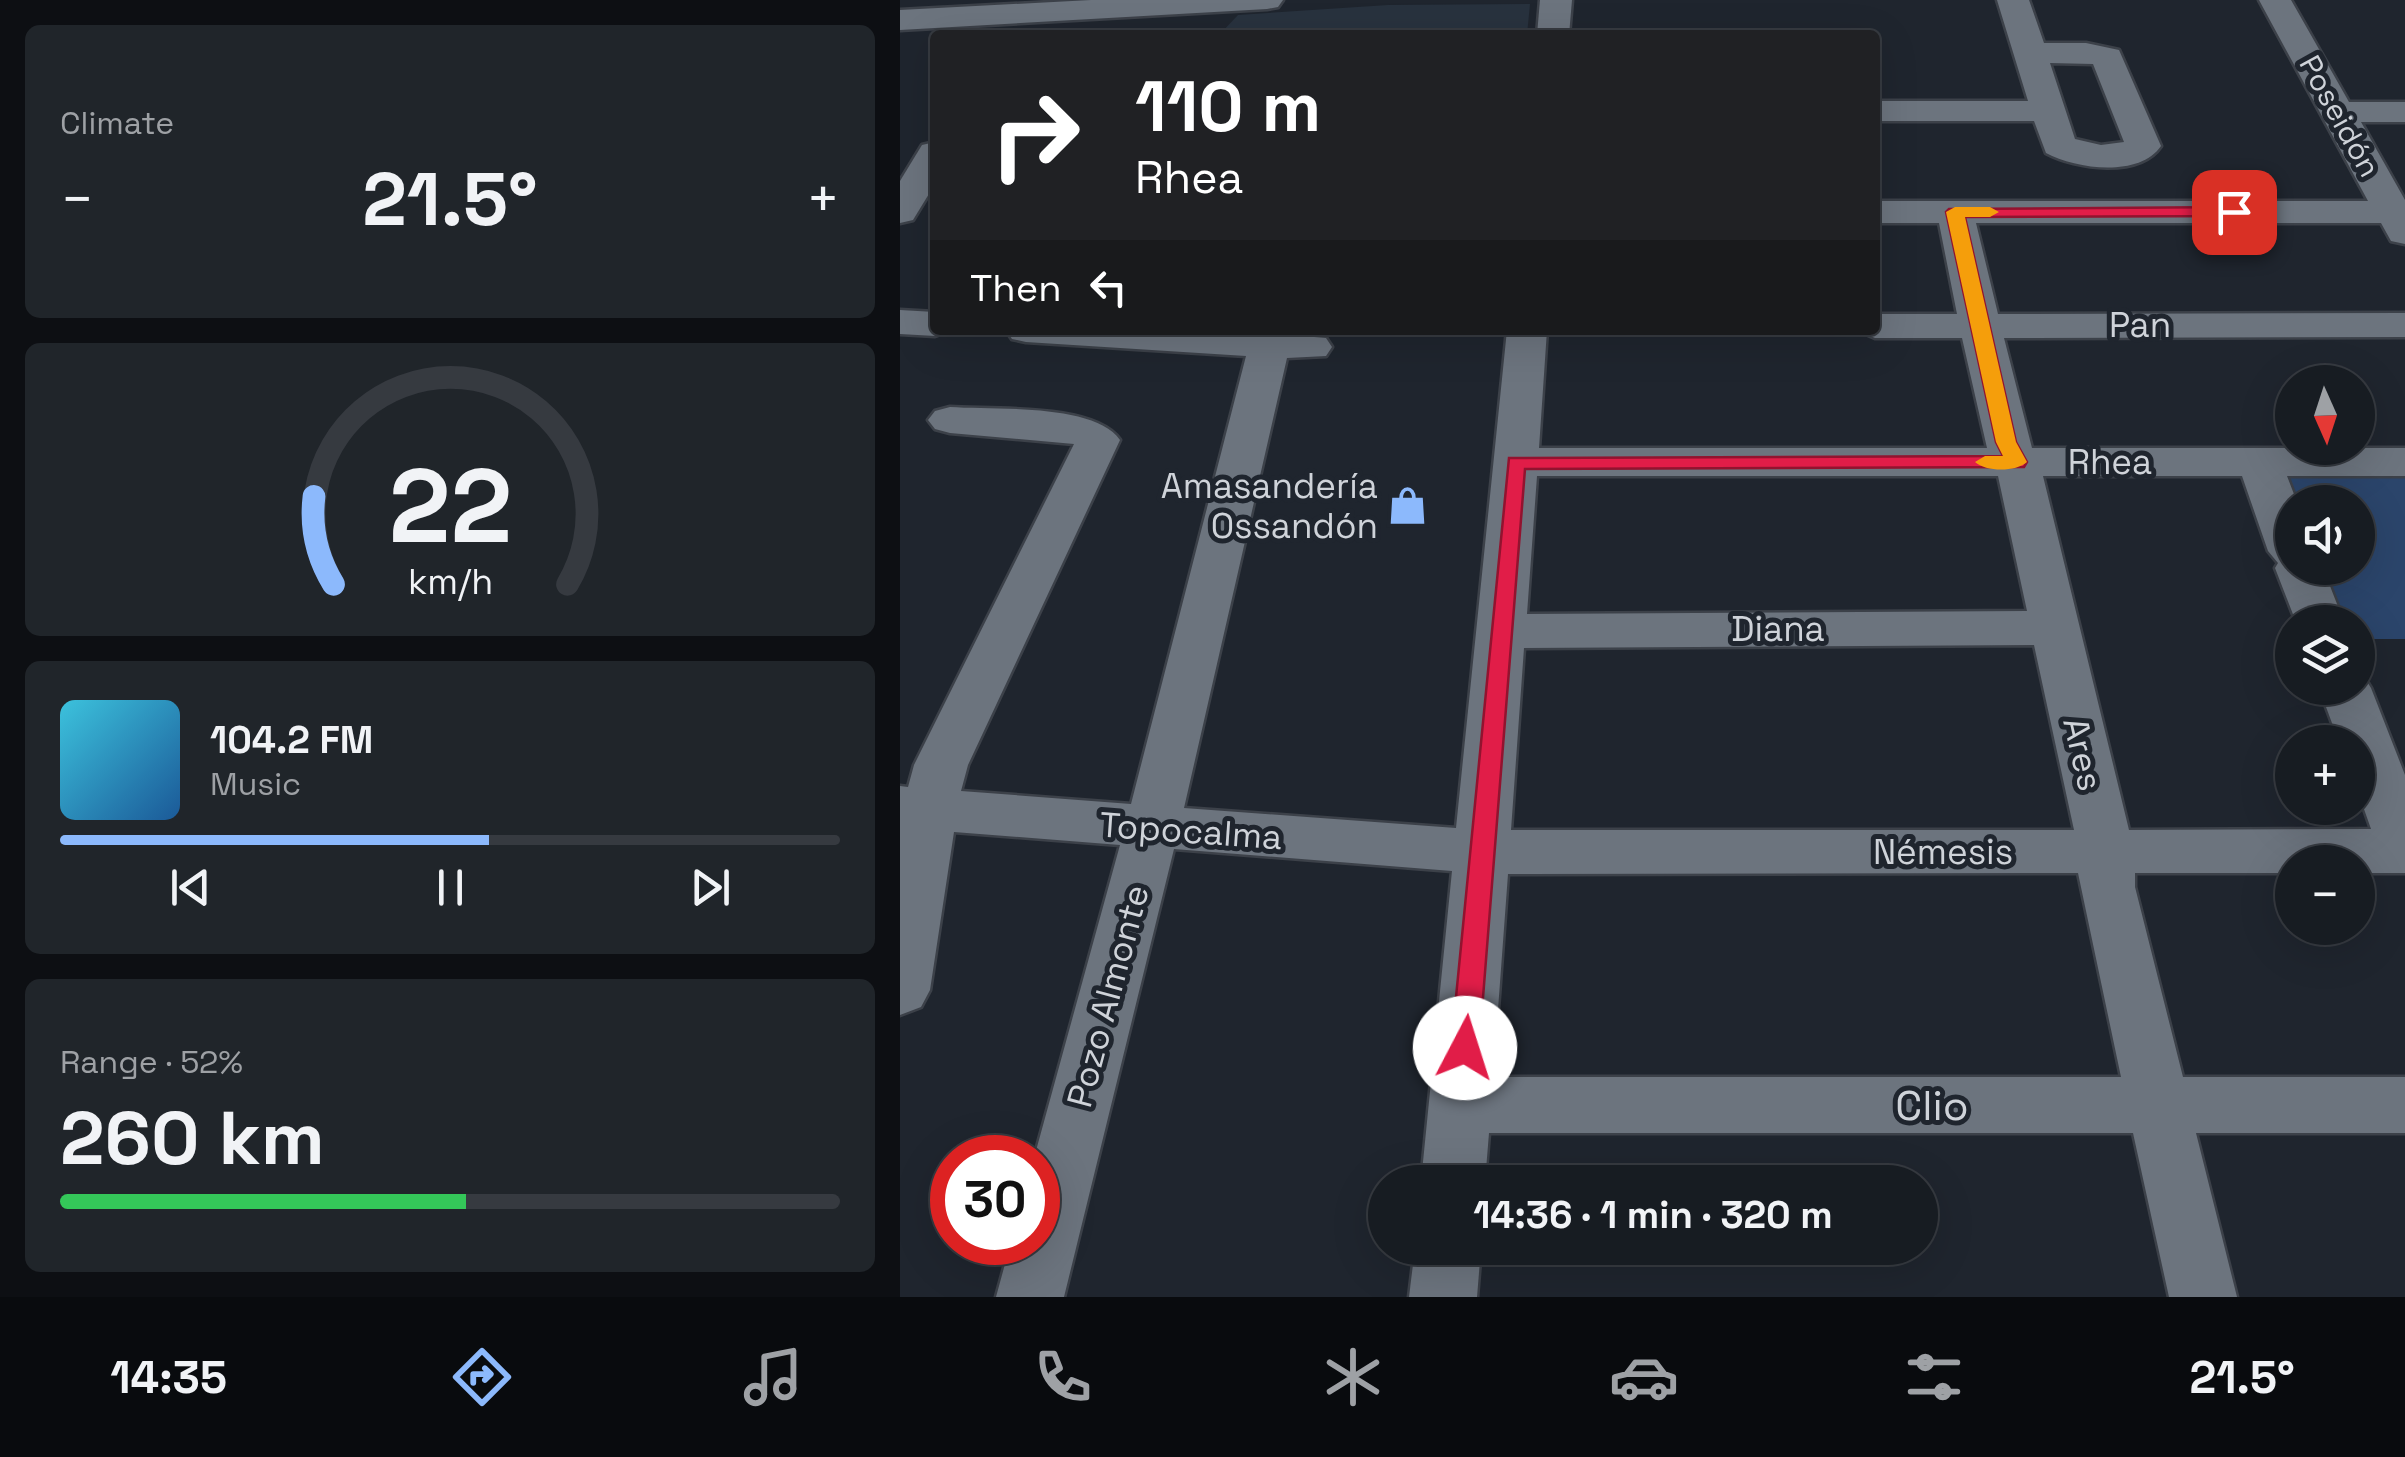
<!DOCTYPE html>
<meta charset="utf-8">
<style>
body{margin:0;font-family:"Space Grotesk",sans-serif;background:#20252a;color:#f1f3f6;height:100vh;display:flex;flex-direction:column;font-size:38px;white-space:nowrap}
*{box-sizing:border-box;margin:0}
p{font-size:32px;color:#9ea1a5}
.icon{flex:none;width:55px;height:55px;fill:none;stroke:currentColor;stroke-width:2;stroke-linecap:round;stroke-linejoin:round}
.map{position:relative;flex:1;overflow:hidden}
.sheet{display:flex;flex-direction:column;gap:25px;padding:25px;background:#0d0f13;width:900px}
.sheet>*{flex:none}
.banner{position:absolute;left:30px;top:30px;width:950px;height:305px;border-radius:10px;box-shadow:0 10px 40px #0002,0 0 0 2px #363a40;background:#202124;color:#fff;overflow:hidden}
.needle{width:65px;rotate:177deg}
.controls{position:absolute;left:1375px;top:365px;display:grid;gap:20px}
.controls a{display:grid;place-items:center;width:100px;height:100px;border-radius:50%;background:#171c22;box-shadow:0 10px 40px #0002,0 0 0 2px #363a40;font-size:50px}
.speed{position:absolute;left:30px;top:1135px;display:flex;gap:20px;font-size:50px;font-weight:700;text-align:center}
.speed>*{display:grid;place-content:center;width:130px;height:130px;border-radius:50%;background:#171c22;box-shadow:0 10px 40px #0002,0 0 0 2px #363a40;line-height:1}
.speed .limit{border:15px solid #d22;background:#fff;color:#111}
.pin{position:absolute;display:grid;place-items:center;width:85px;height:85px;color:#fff;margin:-42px;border-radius:20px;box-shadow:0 5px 15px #0006}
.me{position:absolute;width:110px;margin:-55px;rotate:5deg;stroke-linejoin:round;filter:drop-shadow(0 0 8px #0008)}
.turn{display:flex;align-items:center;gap:35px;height:210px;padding:0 40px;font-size:45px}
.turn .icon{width:130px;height:130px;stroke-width:2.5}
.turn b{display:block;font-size:70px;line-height:85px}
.then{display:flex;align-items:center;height:95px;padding:0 40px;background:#0003;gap:20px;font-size:38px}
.big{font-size:75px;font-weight:600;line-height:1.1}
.sheet .tile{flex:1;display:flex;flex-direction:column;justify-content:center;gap:15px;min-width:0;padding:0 35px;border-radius:15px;background:#20252a}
.sheet .dial{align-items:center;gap:0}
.dial svg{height:260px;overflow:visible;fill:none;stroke:#363a40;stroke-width:7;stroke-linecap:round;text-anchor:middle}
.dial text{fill:#f1f3f6;stroke:none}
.song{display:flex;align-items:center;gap:30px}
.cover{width:120px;height:120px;border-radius:15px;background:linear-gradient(135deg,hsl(190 70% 55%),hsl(210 70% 35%))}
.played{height:10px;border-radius:5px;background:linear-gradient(90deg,#8cb9fc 55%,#363a40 55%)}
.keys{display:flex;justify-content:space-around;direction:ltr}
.heat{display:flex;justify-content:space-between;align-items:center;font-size:55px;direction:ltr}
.charge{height:15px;border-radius:8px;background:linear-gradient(90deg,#34c759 52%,#363a40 0)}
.trip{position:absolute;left:468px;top:1165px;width:570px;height:100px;border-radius:50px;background:#171c22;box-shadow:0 10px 40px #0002,0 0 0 2px #363a40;font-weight:600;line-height:100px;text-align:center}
.tabs{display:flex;height:160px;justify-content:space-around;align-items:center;background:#090b0e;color:#9ea1a5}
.tabs .icon{width:70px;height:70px}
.tabs .current{color:#8cb9fc}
.tabs b{font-size:45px;color:#f1f3f6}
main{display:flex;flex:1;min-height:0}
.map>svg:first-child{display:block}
.built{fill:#28323e}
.green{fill:#2b456b}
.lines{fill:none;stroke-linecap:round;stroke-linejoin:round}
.minor-casing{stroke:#3c4149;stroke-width:5}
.minor{fill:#6c747e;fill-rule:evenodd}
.route{fill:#e11d48;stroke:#92132f;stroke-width:2.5}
.slow{fill:#f59e0b}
.labels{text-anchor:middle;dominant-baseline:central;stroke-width:10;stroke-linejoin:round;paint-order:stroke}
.far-street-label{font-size:30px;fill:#cfd3d9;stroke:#1f252e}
.street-label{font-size:35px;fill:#cfd3d9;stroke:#1f252e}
.poi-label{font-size:35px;fill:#cfd3d9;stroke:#1f252e;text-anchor:end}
.near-street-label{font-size:42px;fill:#cfd3d9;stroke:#1f252e}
</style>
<main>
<section class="sheet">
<div class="tile"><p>Climate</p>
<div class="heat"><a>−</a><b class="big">21.5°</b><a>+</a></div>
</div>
<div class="tile dial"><svg viewBox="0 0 100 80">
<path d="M14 69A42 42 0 1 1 86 69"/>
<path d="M14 69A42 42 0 0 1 8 42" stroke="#8cb9fc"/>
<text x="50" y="56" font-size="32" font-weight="700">22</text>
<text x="50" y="72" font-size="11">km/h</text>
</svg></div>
<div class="tile">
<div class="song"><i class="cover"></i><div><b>104.2 FM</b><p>Music</p></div></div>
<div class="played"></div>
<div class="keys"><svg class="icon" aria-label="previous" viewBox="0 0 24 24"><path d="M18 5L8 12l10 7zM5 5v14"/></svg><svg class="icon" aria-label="pause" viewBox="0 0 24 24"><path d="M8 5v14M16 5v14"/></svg><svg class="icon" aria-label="next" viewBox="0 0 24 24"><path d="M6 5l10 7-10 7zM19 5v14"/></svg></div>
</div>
<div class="tile"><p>Range · 52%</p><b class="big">260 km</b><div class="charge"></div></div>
</section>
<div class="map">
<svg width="1505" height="1297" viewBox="0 0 1505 1297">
<rect width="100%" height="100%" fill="#1f252e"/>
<!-- built -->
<polygon class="built" points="630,4 627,35 319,35 338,15 488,5"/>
<!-- green -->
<polygon class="green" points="1382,478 1505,478 1505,639 1458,639 1458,622 1439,622 1417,568 1458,568 1458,502 1392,505"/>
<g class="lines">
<defs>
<g id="minor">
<polygon points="191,0 383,0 378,7 367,9 0,30 0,10"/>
<polygon points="640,0 672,0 669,35 637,35"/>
<path d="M 1097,0 L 1129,0 L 1144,43 L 1186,43 L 1219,50 L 1261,146 C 1239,178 1176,169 1146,153 L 1134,121 L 975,121 L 975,101 L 1128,101 ZM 1150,63 L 1193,64 L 1224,142 L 1201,145 L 1175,139 Z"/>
<path d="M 1359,0 L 1391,0 L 1449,102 L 1505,102 L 1505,122 L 1461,122 L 1505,200 L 1505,244 L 1491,241 L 1481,223 L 1076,223 L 1098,314 L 1505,313 L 1505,337 L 1104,338 L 1132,448 L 1505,448 L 1505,476 L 1387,476 L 1397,502 L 1392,502 L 1392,568 L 1423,568 L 1444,622 L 1396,622 L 1375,568 L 1378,563 L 1368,551 L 1342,476 L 1143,476 L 1229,830 L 1471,829 L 1458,792 L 1458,742 L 1439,742 L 1419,688 L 1458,688 L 1458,674 L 1463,675 L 1471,688 L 1505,775 L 1505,873 L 1458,873 L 1458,862 L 1392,862 L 1392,873 L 1235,873 L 1235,887 L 1283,1077 L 1505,1077 L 1505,1133 L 1296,1133 L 1337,1297 L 1269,1297 L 1233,1133 L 589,1133 L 585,1182 L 521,1182 L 552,871 L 274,849 L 164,1297 L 96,1297 L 111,1242 L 138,1242 L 138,1158 L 134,1158 L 220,845 L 54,832 L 30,990 L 21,1007 L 0,1015 L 0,786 L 8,787 L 14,765 L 174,444 L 50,433 L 35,429 L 28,420 L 35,411 L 50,407 C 93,410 195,403 220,440 L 68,765 L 61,791 L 231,804 L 346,356 L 126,342 L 112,339 L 106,330 L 334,330 L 426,338 L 432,347 L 426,356 L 387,358 L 284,808 L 556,828 L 607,330 L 647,330 L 639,448 L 1087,448 L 1062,338 L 975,338 L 957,330 L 975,330 L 975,314 L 1057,314 L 1039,223 L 975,223 L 975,201 L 1468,201 ZM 637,476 L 1098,476 L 1127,611 L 627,614 ZM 1134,645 L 1174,830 L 611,830 L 624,648 ZM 1178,873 L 1221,1077 L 593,1077 L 608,874 Z"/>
<polygon points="35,142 35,184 13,220 0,223 0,181 22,145"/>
<polygon points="0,310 35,312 35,330 51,330 35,336 0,334"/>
<polygon points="515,1248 581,1248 577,1297 509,1297"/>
</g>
</defs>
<!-- minor casing -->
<use href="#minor" class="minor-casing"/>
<!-- minor -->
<use href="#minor" class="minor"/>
</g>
<!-- route -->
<polygon class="route" points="1334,207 1343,212 1340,216 1065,217 1116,442 1127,462 1124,467 625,469 579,1048 575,1057 565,1060 555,1057 551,1048 609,458 1103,456 1096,442 1046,212 1049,209"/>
<!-- slow -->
<path class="slow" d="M 1055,207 L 1090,207 L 1099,212 L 1090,217 L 1065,217 L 1116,442 L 1127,462 C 1116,472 1086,472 1075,462 L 1085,456 L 1103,456 L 1096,442 L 1046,212 Z"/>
<!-- icons -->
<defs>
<symbol id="shop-bare" viewBox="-9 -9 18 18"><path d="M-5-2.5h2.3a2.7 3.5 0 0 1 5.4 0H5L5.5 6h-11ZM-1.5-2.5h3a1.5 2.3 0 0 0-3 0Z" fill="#8cb9fc" stroke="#1f252e" stroke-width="2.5" paint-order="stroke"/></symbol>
</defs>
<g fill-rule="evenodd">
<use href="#shop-bare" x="480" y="478" width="55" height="55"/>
</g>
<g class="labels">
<!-- far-street labels -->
<g class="far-street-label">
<text transform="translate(1440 116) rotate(61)">Poseidón</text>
</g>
<!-- street labels -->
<g class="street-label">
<text x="1240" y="325">Pan</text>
<text x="1210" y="462">Rhea</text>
<text x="878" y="629">Diana</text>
<text transform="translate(1183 754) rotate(77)">Ares</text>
<text transform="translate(291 831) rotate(4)">Topocalma</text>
<text x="1043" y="852">Némesis</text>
<text transform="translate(208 996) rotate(-75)">Pozo Almonte</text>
</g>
<!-- poi labels -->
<g class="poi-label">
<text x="478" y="486">Amasandería<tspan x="478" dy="40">Ossandón</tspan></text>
</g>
<!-- near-street labels -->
<g class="near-street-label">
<text x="1032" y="1105">Clio</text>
</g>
</g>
</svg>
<div class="controls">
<a><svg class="needle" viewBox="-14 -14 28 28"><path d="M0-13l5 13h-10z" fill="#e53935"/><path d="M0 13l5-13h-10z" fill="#9ea1a5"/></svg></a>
<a><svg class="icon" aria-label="sound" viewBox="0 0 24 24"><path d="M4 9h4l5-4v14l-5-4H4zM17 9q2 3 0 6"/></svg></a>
<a><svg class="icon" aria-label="layers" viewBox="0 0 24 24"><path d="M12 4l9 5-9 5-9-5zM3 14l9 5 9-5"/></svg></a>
<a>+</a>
<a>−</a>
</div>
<div class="speed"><div class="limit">30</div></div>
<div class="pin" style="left:1334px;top:212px;background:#d93025"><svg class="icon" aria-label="arrive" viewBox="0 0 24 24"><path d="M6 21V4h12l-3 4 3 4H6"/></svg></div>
<svg class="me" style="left:565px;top:1048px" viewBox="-20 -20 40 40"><circle r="19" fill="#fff"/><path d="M0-13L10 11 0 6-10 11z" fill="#e11d48"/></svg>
<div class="trip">14:36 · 1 min · 320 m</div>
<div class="banner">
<div class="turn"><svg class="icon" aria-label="right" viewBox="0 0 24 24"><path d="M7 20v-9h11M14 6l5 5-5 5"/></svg><div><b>110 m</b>Rhea</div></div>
<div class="then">Then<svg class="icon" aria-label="left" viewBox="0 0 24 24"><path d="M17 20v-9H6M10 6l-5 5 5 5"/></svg></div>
</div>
</div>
</main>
<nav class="tabs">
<b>14:35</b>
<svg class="icon current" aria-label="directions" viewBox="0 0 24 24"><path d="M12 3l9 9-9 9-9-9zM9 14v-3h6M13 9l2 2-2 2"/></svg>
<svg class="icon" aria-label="music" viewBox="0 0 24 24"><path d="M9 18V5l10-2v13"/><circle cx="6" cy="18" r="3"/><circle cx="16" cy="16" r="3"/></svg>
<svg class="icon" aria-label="phone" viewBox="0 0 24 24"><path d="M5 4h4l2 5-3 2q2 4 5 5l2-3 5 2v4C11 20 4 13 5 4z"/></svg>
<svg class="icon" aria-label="climate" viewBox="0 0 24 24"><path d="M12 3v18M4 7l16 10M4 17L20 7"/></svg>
<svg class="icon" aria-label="car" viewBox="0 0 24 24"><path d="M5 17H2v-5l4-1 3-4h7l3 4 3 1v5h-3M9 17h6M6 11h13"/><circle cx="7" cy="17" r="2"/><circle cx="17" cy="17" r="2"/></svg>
<svg class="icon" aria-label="filters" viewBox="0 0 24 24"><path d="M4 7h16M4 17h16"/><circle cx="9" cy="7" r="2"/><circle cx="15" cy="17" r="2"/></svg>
<b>21.5°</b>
</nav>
